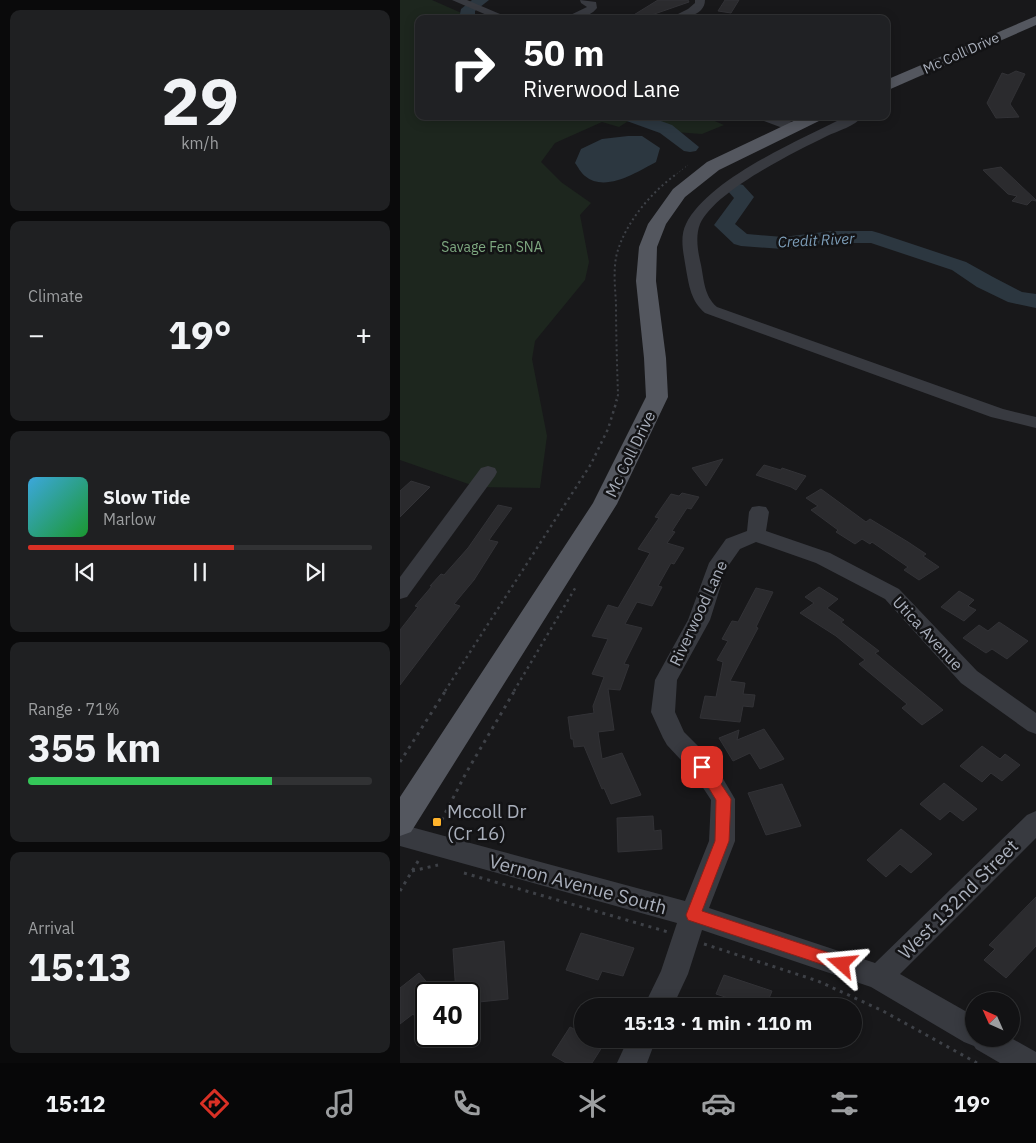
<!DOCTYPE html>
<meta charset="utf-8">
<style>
body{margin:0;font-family:"IBM Plex Sans",sans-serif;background:#1f2022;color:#f1f3f6;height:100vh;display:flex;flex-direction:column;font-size:19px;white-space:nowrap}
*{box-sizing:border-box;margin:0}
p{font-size:16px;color:#9c9ea0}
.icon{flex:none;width:28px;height:28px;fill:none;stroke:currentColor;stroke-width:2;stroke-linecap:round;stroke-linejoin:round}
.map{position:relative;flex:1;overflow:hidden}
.details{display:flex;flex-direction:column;gap:10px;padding:10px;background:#0a0a0b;width:400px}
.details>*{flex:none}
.guide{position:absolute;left:15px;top:15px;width:475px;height:105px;border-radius:10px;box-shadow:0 2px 12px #0003,0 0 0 1px #313234;background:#202124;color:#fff;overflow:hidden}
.needle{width:32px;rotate:315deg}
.controls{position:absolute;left:565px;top:992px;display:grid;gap:10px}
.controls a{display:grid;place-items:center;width:55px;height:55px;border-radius:50%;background:#121214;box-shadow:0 2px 12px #0003,0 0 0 1px #313234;font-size:25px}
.speed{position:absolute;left:15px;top:982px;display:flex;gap:10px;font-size:25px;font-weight:700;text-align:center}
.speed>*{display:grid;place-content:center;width:65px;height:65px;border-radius:50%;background:#121214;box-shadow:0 2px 12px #0003,0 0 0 1px #313234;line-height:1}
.speed .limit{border:2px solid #111;border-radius:8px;background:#fff;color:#111}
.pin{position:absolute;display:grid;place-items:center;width:42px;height:42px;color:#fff;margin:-21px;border-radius:10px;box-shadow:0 2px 8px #0006}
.me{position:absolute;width:55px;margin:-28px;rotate:288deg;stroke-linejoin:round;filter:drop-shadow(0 0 4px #0008)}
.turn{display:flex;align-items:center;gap:18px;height:105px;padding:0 25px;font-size:22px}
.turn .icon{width:65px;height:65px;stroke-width:2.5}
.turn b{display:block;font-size:35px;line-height:42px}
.big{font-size:38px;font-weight:700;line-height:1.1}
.details .widget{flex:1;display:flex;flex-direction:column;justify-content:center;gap:8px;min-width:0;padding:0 18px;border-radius:10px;background:#1f2022}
.details .dial{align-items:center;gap:0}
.dial b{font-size:65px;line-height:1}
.song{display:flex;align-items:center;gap:15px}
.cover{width:60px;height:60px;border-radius:8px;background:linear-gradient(135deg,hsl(200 70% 55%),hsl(130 70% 35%))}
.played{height:5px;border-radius:2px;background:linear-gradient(90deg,#d93025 60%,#313234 60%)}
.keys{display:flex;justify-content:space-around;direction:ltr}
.heat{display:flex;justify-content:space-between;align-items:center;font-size:28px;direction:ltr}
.charge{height:8px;border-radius:4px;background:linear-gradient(90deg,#34c759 71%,#313234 0)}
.trip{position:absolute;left:174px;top:998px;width:288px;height:50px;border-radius:25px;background:#121214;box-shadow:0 2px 12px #0003,0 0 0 1px #313234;font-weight:700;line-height:50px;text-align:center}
.tabs{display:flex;height:80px;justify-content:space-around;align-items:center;background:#070708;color:#9c9ea0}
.tabs .icon{width:35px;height:35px}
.tabs .on{color:#d93025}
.tabs b{font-size:22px;color:#f1f3f6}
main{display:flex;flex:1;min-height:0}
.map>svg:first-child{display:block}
.green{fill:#1d261e}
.water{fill:#2c3740}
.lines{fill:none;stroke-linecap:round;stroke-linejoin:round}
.river{fill:#2c3740;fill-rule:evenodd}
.building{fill:#2b2b2e;stroke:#323236}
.path-far3{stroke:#3e4147;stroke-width:1;stroke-dasharray:1 2.5;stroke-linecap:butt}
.path-far2{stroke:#3e4147;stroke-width:2;stroke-dasharray:2 3;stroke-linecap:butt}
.path-far1{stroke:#3e4147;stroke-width:2.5;stroke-dasharray:2.5 4;stroke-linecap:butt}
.path{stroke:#3e4147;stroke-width:3;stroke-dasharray:3 5;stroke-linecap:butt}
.minor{fill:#383a40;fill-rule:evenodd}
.major{fill:#54575f;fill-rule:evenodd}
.route{fill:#d93025;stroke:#8d1f18}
.poi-dot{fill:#ffb32b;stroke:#131315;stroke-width:2}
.labels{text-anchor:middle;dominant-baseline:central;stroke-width:5;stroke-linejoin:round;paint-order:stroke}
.far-street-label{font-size:14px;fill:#a9afbb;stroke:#131315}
.far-park-label{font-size:14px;fill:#7ea880;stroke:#131315}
.far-water-label{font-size:15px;font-style:italic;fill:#7d9eb9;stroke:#131315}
.street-label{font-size:16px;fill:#a9afbb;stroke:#131315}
.near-poi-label{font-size:19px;fill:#a9afbb;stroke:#131315;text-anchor:start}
.near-street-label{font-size:19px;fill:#a9afbb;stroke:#131315}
</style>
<main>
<section class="details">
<div class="widget dial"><b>29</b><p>km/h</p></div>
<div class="widget"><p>Climate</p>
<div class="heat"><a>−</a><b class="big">19°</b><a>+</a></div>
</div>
<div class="widget">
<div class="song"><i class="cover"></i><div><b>Slow Tide</b><p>Marlow</p></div></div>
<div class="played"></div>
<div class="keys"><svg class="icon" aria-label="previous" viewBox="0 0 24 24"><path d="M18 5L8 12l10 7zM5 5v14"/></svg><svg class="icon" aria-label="pause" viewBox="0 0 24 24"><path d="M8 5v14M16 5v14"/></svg><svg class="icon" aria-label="next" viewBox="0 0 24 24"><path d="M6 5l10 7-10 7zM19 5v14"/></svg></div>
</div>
<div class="widget"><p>Range · 71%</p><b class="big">355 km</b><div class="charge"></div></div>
<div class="widget"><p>Arrival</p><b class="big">15:13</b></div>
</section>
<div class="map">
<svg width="636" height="1063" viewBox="0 0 636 1063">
<rect width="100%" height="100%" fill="#18181a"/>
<!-- green -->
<polygon class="green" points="0,0 32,0 75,19 19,19 19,116 303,116 324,125 302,134 261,131 258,125 230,120 219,127 202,122 155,143 141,162 161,182 191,203 180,215 189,262 185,280 135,341 132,359 147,436 140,488 77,487 0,460"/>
<!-- water -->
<path class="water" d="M 228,136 L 242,136 L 260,148 L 256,162 C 237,172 205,193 185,176 C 181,173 178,167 175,163 L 181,149 L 202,139 Z"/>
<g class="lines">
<!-- river -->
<g class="river">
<polygon points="72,0 89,0 75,11 75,19 59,19 61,9"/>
<polygon points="221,116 247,116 272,125 299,147 296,151 290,152 284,151 260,133 224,120"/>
<polygon points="336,183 343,185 354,197 335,224 347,234 383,237 432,231 472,231 479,233 566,262 593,277 622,292 636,294 636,308 608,302 577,287 552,270 471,243 432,243 383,249 341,246 334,244 314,225 334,198 326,189 329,185"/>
</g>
</g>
<!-- building -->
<g class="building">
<polygon points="258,0 288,0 289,2 240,19 233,19 232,16"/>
<polygon points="325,0 339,0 331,13 318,11"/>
<polygon points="616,71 625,74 610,104 619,117 596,118 587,103 602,73 608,75"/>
<polygon points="601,167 636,200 636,201 632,200 627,205 612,201 617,196 608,194 583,170"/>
<polygon points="323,459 306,486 292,468"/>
<polygon points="364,465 381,470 382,468 406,476 396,490 391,487 356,475"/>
<polygon points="11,481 30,487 0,517 0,491"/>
<polygon points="421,489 466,522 470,519 508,542 526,554 523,556 539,567 519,580 504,570 508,567 472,542 470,544 462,539 455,544 436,532 438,530 411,510 418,506 406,498"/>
<polygon points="282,493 299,497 291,509 287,508 272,531 275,532 267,543 284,548 274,564 271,563 258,586 262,587 252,606 237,602 225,624 242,628 224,664 229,665 220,690 208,689 214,730 198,732 202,759 222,753 241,795 211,804 204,788 202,789 184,746 174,747 173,739 171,739 168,717 194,713 193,706 204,677 192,674 208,639 192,636 208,605 218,608 250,553 238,549 259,518 255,517 271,494 279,496"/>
<polygon points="98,505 112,508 89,540 98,542 74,580 54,604 60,606 0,685 0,630 18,607 15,606 32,586 30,586 41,574 44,575 68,548"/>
<polygon points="419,587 438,599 427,608 444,620 441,622 479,651 475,653 543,710 522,725 502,708 507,704 459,664 465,660 436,636 400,613 414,603 405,597"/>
<polygon points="356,588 373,592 356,627 358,628 330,681 345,683 343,694 355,695 353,707 343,706 340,722 300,718 305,696 316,697 323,662 317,660 328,641 322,639 332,621 338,622"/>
<polygon points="559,591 574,600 568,606 576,610 564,621 541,607"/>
<polygon points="599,622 628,641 607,659 592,649 586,653 563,638 579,625 588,631"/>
<polygon points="364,729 384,759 360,769 350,753 333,761 319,738 339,730 337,740"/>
<polygon points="582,746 600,759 605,754 620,765 602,781 591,773 582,782 560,766"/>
<polygon points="544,783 577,809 563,821 550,811 540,820 520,804"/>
<polygon points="382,784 401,826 366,835 348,793"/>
<polygon points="253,816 254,831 261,830 262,849 218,852 217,818"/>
<polygon points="501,829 532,854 511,873 500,864 486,877 467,860"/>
<polygon points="636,897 636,946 606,978 584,960 595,949 589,945"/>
<polygon points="181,933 234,948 223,976 202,971 198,980 166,970"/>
<polygon points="104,941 108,999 69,1003 69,994 56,994 53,949"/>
<polygon points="19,973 37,994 26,994 26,1030 13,1014 0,1024 0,988"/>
<polygon points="324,975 372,991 366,1006 325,1006 328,998 316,994"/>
<polygon points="170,1027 182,1033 182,1039 193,1039 204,1044 192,1063 166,1063 152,1055"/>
</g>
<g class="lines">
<!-- path-far3 -->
<polyline class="path-far3" points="274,176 288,165"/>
<!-- path-far2 -->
<path class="path-far2" d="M 216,401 L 218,395 C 217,364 216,334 216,303 C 215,287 213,269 217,253 C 226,222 250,194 275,175"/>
<!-- path-far1 -->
<g class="path-far1">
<polyline points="45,691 191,464 208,429 217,400"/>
<polyline points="114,691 177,585"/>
</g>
<!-- path -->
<g class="path">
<polyline points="0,762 46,690"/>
<polyline points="38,827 66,773 115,690"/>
<polyline points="12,871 38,865"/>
<polyline points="64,873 268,932"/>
<polyline points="0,891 20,858"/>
<polyline points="304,944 418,981 483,1011 577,1063"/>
</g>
<!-- minor -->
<g class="minor">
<polygon points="52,0 67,0 112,19 96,19"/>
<path d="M 180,0 L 196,2 L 197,8 C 188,19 175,19 162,19 L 187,7 L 181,3 Z"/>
<path d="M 295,0 L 305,0 C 305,17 280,19 268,19 L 288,9 L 295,3 Z"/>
<polygon points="358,116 376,116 398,124 399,127 393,131 388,130 359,119"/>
<path d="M 447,116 L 463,116 C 455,126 438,131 427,136 C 393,153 316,190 300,224 C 295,237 298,252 301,265 C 304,280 304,296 317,307 L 603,409 L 636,417 L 636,428 L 591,417 L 305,313 C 291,301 289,286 286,269 C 284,255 279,238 286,224 C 309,178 402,139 447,116 Z"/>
<polygon points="88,466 95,468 97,472 95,476 7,597 0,599 0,577 81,468"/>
<polygon points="359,506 366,507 369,512 366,531 430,553 499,589 577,671 636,713 636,734 628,731 561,683 485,599 416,563 356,542 340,549 326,569 310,620 277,680 275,712 284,732 312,760 335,799 335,841 309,908 475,963 627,815 636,811 636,838 500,974 574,1016 574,1039 611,1038 636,1052 636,1063 600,1063 576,1049 574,1046 564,1042 471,987 302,930 288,974 273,1006 244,1006 261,971 277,923 0,846 0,824 285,901 309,841 311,800 294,774 267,745 263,738 251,712 255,680 288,620 309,563 326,539 347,531 349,512 352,507"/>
<polygon points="228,1039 256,1039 247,1063 217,1063"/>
</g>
<!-- major -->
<g class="major">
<polygon points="636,16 636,25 486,91 486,80"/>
<polygon points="404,116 425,116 423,119 319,170 285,197 266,224 257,247 256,281 266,358 268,397 217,504 11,832 0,836 0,797 193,503 246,397 244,358 236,281 239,247 248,224 273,189 307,162"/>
</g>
</g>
<!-- route -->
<polygon class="route" points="302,761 307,763 331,799 329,841 302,911 448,959 450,964 448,969 442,971 288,920 286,915 315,841 316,800 296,767 298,763"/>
<!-- markers -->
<rect class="poi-dot" x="32" y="817" width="10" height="10" rx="2.5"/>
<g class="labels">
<!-- far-street labels -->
<g class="far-street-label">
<text transform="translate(561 53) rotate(-24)">Mc Coll Drive</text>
</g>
<!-- far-park labels -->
<g class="far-park-label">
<text x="92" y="247">Savage Fen SNA</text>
</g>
<!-- far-water labels -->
<g class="far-water-label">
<text transform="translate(416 240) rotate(-3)">Credit River</text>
</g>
<!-- street labels -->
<g class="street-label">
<text transform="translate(230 454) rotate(-64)">Mc Coll Drive</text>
<text transform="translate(298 613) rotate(-65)">Riverwood Lane</text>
<text transform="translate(528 633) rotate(47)">Utica Avenue</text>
</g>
<!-- near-poi labels -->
<g class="near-poi-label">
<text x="47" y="811">Mccoll Dr<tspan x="47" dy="22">(Cr 16)</tspan></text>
</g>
<!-- near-street labels -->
<g class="near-street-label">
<text transform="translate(178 884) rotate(15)">Vernon Avenue South</text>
<text transform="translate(558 899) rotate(-45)">West 132nd Street</text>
</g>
</g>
</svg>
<div class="controls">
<a><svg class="needle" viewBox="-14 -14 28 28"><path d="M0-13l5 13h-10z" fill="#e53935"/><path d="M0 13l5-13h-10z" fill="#9c9ea0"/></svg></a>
</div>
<div class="speed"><div class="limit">40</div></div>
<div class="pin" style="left:302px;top:767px;background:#d93025"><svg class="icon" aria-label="arrive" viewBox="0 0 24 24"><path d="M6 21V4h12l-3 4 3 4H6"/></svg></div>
<svg class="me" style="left:442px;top:964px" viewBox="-20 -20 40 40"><path d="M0-17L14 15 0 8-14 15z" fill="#d93025" stroke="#fff" stroke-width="4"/></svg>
<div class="trip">15:13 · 1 min · 110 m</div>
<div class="guide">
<div class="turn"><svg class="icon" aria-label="right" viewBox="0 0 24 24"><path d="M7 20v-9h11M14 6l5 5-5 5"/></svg><div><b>50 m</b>Riverwood Lane</div></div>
</div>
</div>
</main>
<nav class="tabs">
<b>15:12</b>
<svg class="icon on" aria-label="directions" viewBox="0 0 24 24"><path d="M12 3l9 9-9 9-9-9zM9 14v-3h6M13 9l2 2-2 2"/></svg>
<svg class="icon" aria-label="music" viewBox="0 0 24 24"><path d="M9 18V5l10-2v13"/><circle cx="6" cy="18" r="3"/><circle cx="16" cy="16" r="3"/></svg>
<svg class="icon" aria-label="phone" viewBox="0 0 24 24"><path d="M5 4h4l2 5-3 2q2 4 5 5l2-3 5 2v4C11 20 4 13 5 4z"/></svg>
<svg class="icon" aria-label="climate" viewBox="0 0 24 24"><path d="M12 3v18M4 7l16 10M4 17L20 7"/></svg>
<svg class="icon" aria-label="car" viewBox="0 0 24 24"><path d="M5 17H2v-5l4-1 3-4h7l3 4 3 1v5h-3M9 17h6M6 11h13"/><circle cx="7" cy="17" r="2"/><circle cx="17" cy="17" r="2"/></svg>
<svg class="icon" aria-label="filters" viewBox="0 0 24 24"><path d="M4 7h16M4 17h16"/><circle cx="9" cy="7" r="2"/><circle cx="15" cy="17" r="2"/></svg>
<b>19°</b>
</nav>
